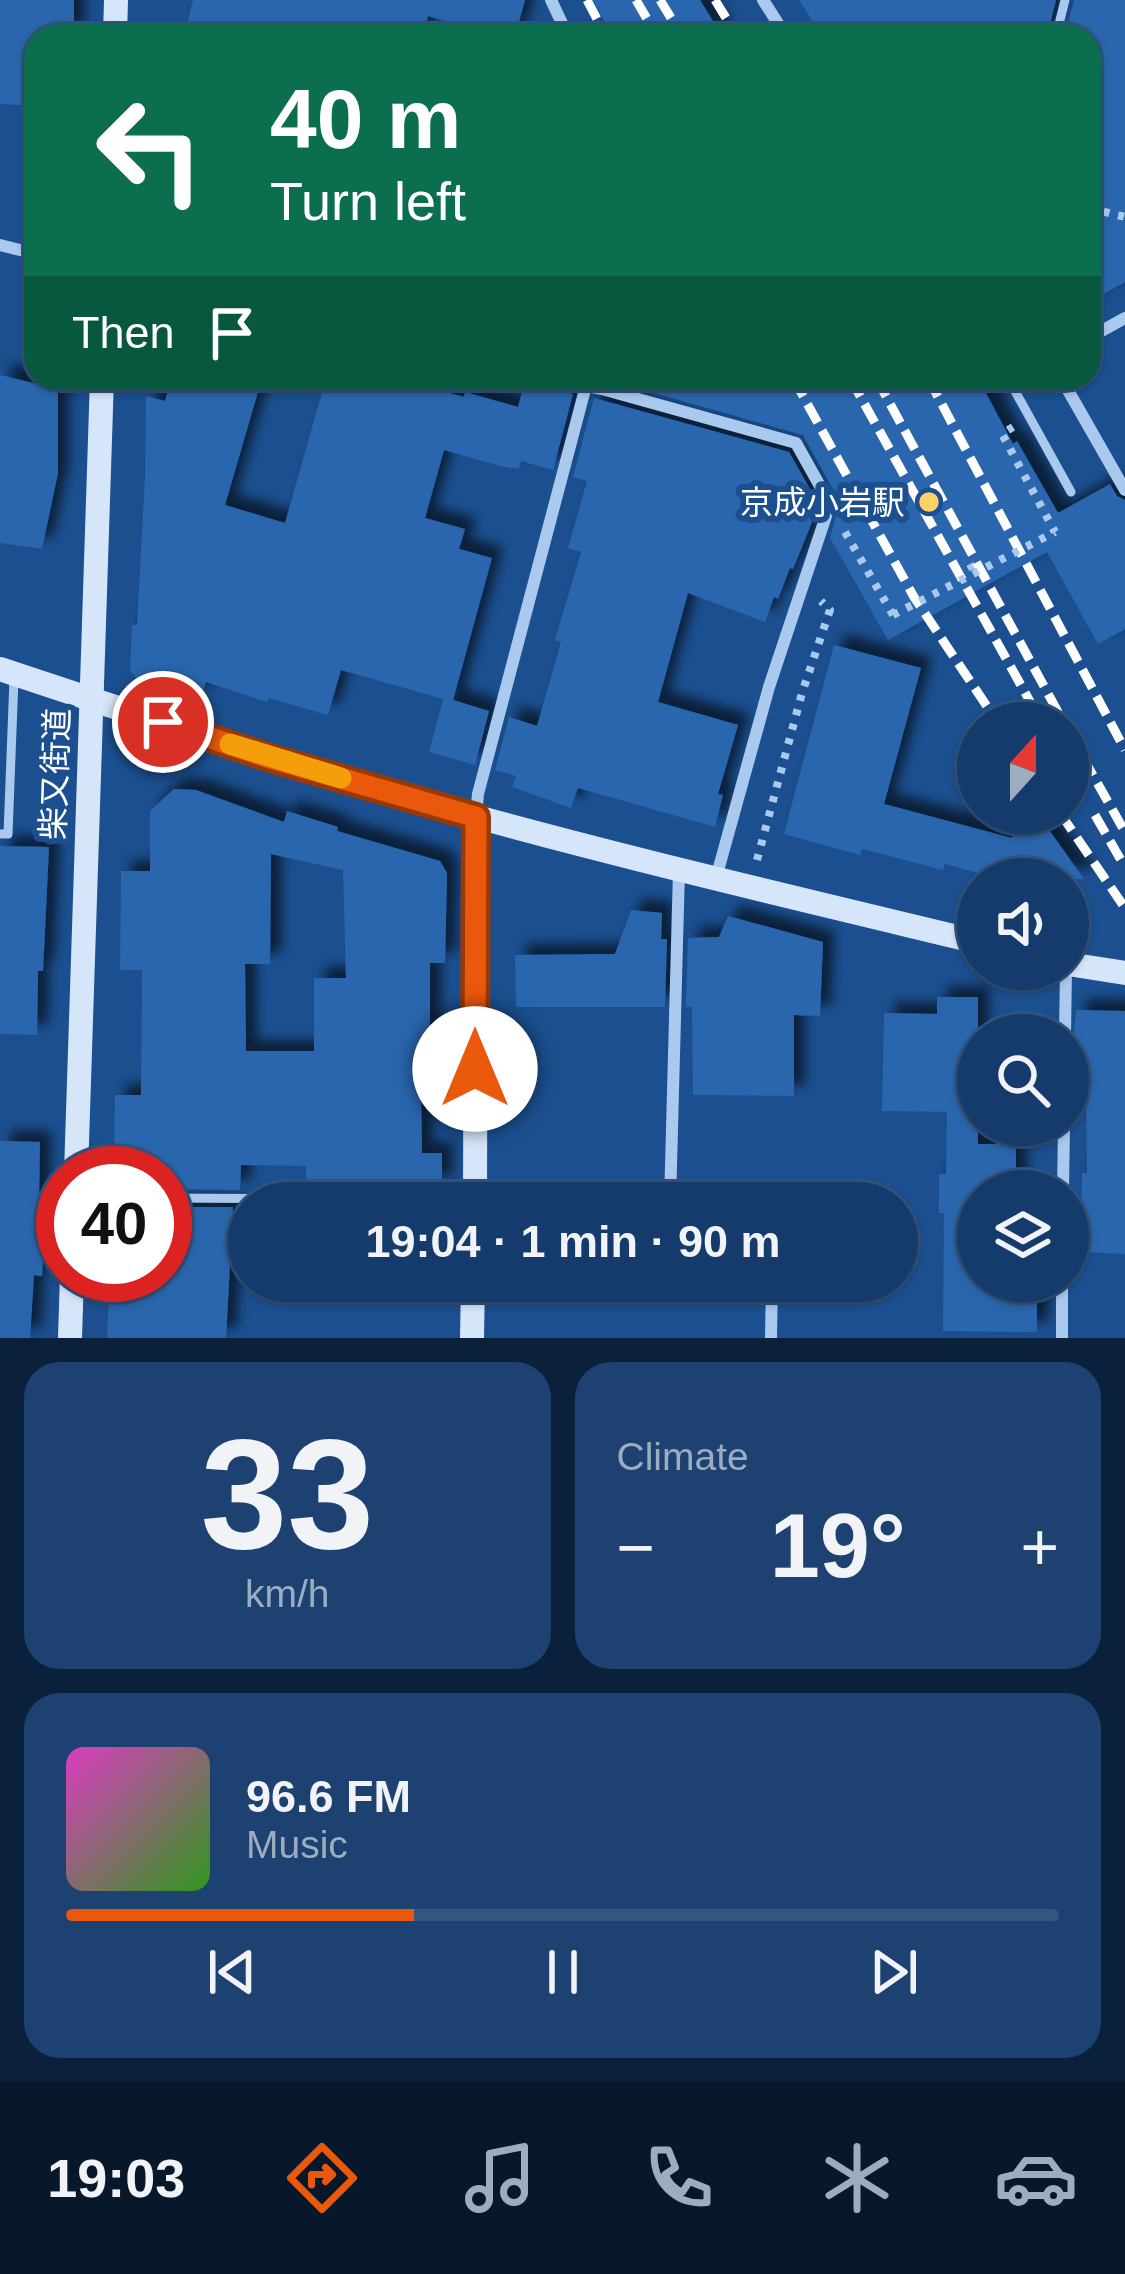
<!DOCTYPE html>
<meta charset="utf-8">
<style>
body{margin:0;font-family:Helvetica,"Noto Sans JP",sans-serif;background:#1d4271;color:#f1f3f6;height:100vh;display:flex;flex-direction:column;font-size:45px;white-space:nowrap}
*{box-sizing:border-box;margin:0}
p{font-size:39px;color:#9dadc1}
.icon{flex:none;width:66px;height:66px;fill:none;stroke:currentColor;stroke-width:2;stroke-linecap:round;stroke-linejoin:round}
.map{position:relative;height:1338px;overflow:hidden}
.drawer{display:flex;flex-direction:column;gap:24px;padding:24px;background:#0b203b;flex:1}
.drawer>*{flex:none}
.guide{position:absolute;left:24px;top:24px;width:1077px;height:366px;border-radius:36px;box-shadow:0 3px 9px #0004,0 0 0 3px #33557e;background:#0b6e4f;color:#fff;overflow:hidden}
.needle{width:78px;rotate:21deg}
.controls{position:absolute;left:957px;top:702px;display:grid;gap:24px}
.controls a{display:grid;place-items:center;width:132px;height:132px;border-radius:50%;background:#143b6b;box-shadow:0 3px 9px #0004,0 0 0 3px #33557e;font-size:60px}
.speed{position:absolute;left:36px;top:1146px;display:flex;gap:24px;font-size:60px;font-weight:700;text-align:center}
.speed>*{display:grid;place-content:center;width:156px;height:156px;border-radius:50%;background:#143b6b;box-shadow:0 3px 9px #0004,0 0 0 3px #33557e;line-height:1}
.speed .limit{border:18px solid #d22;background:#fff;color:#111}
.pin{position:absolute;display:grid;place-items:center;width:102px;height:102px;color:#fff;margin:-51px;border:6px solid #fff;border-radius:50%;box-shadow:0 3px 12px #0007}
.me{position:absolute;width:132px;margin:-66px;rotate:0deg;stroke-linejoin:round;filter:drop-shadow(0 0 9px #0008)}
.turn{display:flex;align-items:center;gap:42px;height:252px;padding:0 48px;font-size:54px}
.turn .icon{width:156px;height:156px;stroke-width:2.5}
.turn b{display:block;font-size:84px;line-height:102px}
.then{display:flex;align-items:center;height:114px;padding:0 48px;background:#0003;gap:24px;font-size:45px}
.big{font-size:90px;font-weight:800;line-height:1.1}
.drawer .widget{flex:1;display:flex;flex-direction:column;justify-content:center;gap:18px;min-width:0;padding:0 42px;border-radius:36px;background:#1d4271}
.drawer .dial{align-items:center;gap:0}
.dial b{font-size:156px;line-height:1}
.song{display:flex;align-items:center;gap:36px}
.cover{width:144px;height:144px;border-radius:18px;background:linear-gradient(135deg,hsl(310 70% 55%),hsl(110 70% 35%))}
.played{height:12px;border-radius:6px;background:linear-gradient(90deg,#ea580c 35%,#33557e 35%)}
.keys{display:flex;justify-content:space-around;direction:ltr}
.heat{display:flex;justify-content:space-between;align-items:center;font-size:66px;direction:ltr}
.drawer .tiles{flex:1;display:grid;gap:24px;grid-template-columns:1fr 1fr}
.widget:last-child{grid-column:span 2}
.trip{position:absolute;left:228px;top:1182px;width:690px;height:120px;border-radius:60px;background:#143b6b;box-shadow:0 3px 9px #0004,0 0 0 3px #33557e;font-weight:800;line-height:120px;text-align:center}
.tab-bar{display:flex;height:192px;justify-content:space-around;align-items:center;background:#08182b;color:#9dadc1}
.tab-bar .icon{width:84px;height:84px}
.tab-bar .current{color:#ea580c}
.tab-bar b{font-size:54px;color:#f1f3f6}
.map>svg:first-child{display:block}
.building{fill:#2a66ad;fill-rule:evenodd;filter:url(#shadow)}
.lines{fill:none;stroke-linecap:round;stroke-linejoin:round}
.path{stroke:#a9c9ee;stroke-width:8;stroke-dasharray:6 9;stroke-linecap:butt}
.lane{stroke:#a9c9ee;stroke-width:9}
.street{stroke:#a9c9ee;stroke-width:12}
.secondary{stroke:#d6e6fa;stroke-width:24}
.rail{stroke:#fff;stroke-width:9;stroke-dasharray:21 9;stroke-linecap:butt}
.path-bridge{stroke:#a9c9ee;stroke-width:8;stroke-dasharray:6 9;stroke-linecap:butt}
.route-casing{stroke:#983908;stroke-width:30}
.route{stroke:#ea580c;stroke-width:21}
.slow{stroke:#f59e0b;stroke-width:21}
.poi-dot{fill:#ffd166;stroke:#1b4f8f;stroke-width:4.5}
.labels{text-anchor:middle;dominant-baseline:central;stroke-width:12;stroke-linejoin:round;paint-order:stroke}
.poi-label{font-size:33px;fill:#fff;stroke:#1b4f8f;text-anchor:end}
.street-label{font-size:33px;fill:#fff;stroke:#1b4f8f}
</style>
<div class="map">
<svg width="1125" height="1338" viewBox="0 0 1125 1338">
<defs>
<filter id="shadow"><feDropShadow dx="11" dy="-11" stdDeviation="6" flood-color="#0009"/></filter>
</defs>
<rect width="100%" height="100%" fill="#1b4f8f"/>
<!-- building -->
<g class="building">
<polygon points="0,0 74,0 74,36 36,36 36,106 0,104"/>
<polygon points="193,0 525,0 515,36 497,36 428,16 423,36 366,24 339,36 184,36"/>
<polygon points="593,0 700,0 722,36 613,36"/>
<polygon points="799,0 1056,0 1047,36 822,36"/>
<polygon points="1074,0 1125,0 1125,282 1089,302 1089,36 1065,36"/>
<polygon points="0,375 58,389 58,473 42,549 0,543"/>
<polygon points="172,378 262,378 225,505 285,523 326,378 397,378 464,397 465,392 518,407 526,378 537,378 544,388 573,394 553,470 521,461 519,469 500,466 444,450 425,518 465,529 459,549 492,558 453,700 489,711 475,765 429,752 443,699 341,670 328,715 268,698 267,702 206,682 201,697 161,685 140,684 130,670 132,625 137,625 145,476 146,396 165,401"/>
<polygon points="601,378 978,378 1013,444 1017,441 1058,513 1110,484 1117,496 1125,500 1125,629 1098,644 1047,552 888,640 830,538 840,502 803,435"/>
<polygon points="594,398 789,452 819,505 793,569 790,568 778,599 774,597 765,622 688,593 658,702 738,725 718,794 723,795 715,827 578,788 571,808 512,787 516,776 495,770 509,717 537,726 561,642 555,640 581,552 568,548 587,481 573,477"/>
<polygon points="834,645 921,668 884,804 1012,838 1024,813 1037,813 1084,879 1000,879 945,864 943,870 862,849 860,855 784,834"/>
<path d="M 174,789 L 196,790 L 284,822 L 287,811 L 338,827 L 337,831 L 440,861 L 447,873 L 445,963 L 430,963 L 430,1051 L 436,1051 L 437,1088 L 421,1088 L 422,1153 L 442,1153 L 442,1187 L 306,1182 L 306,1166 L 241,1165 L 240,1190 L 165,1189 L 165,1173 L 127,1173 L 127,1156 L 114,1155 L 115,1095 L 141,1095 L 142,970 L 120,970 L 121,871 L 150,871 L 150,811 ZM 271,854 L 343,870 L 346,978 L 314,978 L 314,1051 L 246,1051 L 245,964 L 270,964 Z"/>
<polygon points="0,846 49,847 43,971 38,971 37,1035 0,1034"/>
<polygon points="631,910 662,913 661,939 667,939 665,1007 516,1007 515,955 615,954"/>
<polygon points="728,916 823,942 820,1016 794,1015 794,1096 693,1095 692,1007 686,1007 688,938 719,937"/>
<polygon points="937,997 978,997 978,1144 1016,1144 1016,1191 978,1191 978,1281 1037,1281 1037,1332 943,1331 944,1213 939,1213 939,1174 946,1174 947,1112 882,1111 884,1013 937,1014"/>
<polygon points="1076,1010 1125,1011 1125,1254 1081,1252 1082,1173 1087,1173 1086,1085 1076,1085 1077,1046 1073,1046"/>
<polygon points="0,1141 40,1142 39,1200 45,1200 44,1241 42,1276 34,1275 30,1338 0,1338"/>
<polygon points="165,1207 233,1207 226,1338 107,1338 110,1275 165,1275"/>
</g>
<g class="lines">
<!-- path -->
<g class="path">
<polyline points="1089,208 1125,217"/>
<polyline points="1013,427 1002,434 1055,532"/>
<polyline points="845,532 893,615"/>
<polyline points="970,564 975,573"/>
<polyline points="757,860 802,693 830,610 821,601"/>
</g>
<!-- lane -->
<g class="lane">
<polyline points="1056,36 1065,0"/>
<polyline points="1016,378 1015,391 1071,492"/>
<polyline points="0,834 8,834 14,679"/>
<polyline points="165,1198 472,1200"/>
</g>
<!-- street -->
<g class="street">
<polyline points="551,0 568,36"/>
<polyline points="763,0 786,36"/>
<polyline points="0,245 36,254"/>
<polyline points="1089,338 1125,318"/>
<polyline points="547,378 602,389 796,443 830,504 769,687 716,878"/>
<polyline points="1061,378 1125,490"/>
<polyline points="476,817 478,794 588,378"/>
<polyline points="1065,1035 1066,969"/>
<polyline points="1063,1191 1064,1125"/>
<polyline points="670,1203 679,870"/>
<polyline points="771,1338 772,1281"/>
<polyline points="1062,1338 1062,1281"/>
</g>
<!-- secondary -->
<g class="secondary">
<polyline points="115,36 116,0"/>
<path d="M 0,669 C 159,722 319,775 481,818 C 646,863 812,902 978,942"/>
<polyline points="1068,964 1125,973"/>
<polyline points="76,1173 102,378"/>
<polyline points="475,1203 476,817"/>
<polyline points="70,1338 72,1275"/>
<polyline points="472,1338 473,1281"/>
</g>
<!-- rail -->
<g class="rail">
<polyline points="587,0 606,36"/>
<polyline points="636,0 657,36"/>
<polyline points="660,0 682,36"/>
<polyline points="715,0 737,36"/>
<polyline points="793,378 914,597 998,723"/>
<polyline points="850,378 1042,723"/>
<polyline points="876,378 1064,723"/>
<polyline points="928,378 1125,750"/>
<polyline points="1068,731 1125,832"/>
<polyline points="1060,813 1125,908"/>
<polyline points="1095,815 1125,867"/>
</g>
<!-- path-bridge -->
<polyline class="path-bridge" points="893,615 1055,532"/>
</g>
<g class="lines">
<defs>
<polyline id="route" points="163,722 270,758 476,817 475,1069"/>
</defs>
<!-- route casing -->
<use href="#route" class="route-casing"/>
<!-- route -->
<use href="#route" class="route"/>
<!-- slow -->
<polyline class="slow" points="230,744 341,778"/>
</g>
<!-- markers -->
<circle class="poi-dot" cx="929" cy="502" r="12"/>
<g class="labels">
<!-- poi labels -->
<g class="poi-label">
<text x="905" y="502">京成小岩駅</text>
</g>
<!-- street labels -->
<g class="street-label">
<text transform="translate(55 774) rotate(-88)">柴又街道</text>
</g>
</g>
</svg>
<div class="controls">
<a><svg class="needle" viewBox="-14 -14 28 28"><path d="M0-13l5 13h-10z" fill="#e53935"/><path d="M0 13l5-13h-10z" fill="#9dadc1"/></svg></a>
<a><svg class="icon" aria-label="sound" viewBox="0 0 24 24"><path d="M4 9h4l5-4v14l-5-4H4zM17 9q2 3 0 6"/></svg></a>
<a><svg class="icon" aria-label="search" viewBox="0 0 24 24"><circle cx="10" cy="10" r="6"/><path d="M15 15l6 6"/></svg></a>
<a><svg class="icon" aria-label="layers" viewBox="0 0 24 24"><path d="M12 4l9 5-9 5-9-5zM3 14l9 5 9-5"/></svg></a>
</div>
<div class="speed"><div class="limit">40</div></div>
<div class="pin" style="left:163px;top:722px;background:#d93025"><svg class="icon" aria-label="arrive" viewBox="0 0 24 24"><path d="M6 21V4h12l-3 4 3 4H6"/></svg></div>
<svg class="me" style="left:475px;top:1069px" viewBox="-20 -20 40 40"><circle r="19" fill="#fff"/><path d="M0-13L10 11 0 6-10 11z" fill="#ea580c"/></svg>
<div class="trip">19:04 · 1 min · 90 m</div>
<div class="guide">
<div class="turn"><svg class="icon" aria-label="left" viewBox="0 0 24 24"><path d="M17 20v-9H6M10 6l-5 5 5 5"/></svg><div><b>40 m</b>Turn left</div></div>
<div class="then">Then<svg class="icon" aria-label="arrive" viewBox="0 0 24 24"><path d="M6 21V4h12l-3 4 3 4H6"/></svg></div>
</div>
</div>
<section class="drawer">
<div class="tiles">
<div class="widget dial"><b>33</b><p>km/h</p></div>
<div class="widget"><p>Climate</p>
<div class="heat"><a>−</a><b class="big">19°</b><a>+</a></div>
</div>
<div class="widget">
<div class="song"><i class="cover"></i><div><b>96.6 FM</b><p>Music</p></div></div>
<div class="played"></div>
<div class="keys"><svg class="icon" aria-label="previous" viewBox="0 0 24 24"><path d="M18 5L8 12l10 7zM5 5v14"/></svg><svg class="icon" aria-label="pause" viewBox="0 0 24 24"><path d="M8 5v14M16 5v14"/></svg><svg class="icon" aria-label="next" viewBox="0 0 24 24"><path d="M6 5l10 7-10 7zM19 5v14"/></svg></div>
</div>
</div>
</section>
<nav class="tab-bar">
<b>19:03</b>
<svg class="icon current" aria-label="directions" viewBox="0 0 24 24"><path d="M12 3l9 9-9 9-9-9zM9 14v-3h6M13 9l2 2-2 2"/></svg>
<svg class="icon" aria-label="music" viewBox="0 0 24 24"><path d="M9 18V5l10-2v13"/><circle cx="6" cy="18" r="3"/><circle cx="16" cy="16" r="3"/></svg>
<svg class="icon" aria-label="phone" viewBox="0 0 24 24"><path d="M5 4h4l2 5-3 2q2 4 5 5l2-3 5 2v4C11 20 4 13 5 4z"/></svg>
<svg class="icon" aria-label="climate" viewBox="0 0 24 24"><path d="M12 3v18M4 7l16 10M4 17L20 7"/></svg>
<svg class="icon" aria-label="car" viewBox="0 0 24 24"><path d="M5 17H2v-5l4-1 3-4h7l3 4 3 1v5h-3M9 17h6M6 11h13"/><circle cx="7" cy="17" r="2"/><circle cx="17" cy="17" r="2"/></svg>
</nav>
